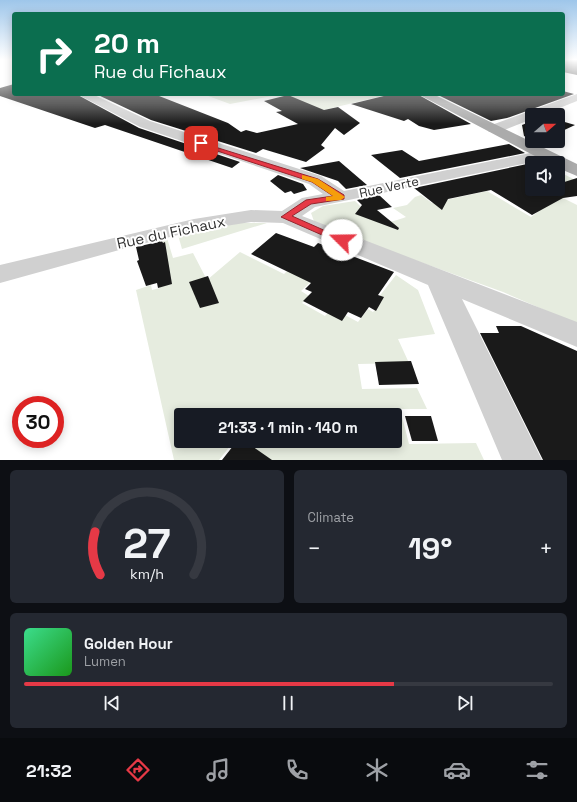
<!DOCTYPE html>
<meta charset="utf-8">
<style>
body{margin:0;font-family:"Space Grotesk",sans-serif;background:#242831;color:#f1f3f6;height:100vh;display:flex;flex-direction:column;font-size:15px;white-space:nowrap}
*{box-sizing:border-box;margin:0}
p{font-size:13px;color:#9ea1a6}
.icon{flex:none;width:22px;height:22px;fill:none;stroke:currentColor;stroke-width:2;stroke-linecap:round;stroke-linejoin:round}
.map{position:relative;height:460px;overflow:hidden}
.sheet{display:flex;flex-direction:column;gap:10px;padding:10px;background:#0d0f14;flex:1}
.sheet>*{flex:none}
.guide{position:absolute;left:12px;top:12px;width:553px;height:84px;border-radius:4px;box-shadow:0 2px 10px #0003;background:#0b6e4f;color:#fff;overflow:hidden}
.needle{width:26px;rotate:70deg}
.controls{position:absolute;left:525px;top:108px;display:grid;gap:8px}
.controls a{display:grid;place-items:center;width:40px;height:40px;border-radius:4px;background:#171b24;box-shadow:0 2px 10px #0003;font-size:20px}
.speed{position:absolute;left:12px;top:396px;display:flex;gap:8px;font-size:20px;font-weight:700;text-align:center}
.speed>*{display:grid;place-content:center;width:52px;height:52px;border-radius:50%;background:#171b24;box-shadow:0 2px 10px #0003;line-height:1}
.speed .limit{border:6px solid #d22;background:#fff;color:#111}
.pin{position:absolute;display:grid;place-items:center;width:34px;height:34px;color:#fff;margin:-17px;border-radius:8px;box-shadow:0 2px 6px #0006}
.me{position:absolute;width:44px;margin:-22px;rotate:292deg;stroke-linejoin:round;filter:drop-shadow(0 0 3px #0008)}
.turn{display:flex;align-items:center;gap:14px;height:84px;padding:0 16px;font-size:18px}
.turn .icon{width:52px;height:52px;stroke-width:2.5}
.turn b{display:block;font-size:28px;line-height:34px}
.big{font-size:30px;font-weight:700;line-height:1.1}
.sheet .card{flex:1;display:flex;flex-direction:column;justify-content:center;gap:6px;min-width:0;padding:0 14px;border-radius:6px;background:#242831}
.sheet .dial{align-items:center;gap:0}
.dial svg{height:104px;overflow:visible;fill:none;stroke:#363941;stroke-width:7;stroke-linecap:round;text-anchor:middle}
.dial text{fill:#f1f3f6;stroke:none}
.song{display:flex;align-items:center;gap:12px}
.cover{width:48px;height:48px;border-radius:6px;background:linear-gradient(135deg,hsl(150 70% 55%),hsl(120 70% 35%))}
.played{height:4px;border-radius:2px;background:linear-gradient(90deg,#e63946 70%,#363941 70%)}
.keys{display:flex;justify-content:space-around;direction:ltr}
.heat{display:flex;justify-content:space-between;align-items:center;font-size:22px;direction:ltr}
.sheet .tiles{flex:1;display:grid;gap:10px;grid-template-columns:1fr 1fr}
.card:last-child{grid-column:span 2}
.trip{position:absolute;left:174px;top:408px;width:228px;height:40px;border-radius:4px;background:#171b24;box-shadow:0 2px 10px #0003;font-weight:700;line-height:40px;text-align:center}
.tab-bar{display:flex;height:64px;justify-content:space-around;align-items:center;background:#090b0e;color:#9ea1a6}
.tab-bar .icon{width:28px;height:28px}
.tab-bar .active{color:#e63946}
.tab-bar b{font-size:18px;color:#f1f3f6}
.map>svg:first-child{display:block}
.green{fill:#e6ecdf}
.building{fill:#1a1a1a}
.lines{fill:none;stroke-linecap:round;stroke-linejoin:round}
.minor{fill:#d0d0d0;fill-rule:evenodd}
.major{fill:#ababab;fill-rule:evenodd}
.route{fill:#e63946;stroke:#96252e}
.slow{fill:#f59e0b}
.labels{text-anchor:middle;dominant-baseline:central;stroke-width:4;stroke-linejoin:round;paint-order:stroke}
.far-street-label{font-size:13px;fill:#333;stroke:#fff}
.street-label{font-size:15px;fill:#333;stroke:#fff}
</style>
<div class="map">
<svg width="577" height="460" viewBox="0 0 577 460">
<rect width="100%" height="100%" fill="#fff"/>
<!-- green -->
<g class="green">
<polygon points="203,94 390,94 320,111 282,96 272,96 230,104"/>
<path d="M 558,171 L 577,181 L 561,197 L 577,205 L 577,324 L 503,292 L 315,224 L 311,213 L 323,206 L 355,201 C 376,221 376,228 406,217 L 393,208 L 407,205 L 415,197 L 421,195 L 432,203 L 487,191 L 531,217 L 554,200 L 535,189 L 558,189 Z"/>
<polygon points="239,223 267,223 182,249 178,235"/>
<polygon points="167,238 173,258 193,253 207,280 240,252 284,274 291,267 317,276 301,291 309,296 302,303 325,316 332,308 358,322 368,309 373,312 382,301 378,298 396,275 418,290 435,334 398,339 409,363 358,364 362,389 417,388 427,409 400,409 409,444 476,443 484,460 254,460 236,441 395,441 395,415 181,415 181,441 234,441 219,460 174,460 136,290 151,285 152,290 160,288 158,283 171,280 158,240"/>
</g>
<!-- building -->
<g class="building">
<polygon points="563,59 577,59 577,75 563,72"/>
<polygon points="14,84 14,94 76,94 139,128 240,162 232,168 105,125 95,128 0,96 0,88"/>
<polygon points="563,91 574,94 507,118 491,121 436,94 563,94"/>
<polygon points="96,94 154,94 228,123 241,132 246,130 257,133 298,124 276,112 282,111 264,101 288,95 324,110 338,107 360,123 344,135 335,128 321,145 325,148 306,162 263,149 256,153 151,120"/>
<polygon points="392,94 417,94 471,124 434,130 419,126 408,119 404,121 351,104"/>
<polygon points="558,120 575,125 558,133"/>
<polygon points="532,121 532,140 524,136 522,125"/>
<polygon points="509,144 525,153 400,178 371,155 402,150 419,161"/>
<polygon points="339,161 367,185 346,189 338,181 300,168"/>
<polygon points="532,163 532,192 541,189 558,189 558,184 577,178 577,196 563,198 532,215 491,190 448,199 442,210 414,188"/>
<polygon points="278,175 303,184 307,190 294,194 291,191 285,193 270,181"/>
<polygon points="379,195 392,207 377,210 399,228 398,230 355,214 362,205 357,200"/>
<polygon points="276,233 314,247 318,243 394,272 378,295 384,297 376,311 369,307 361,318 348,312 342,321 303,301 312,292 305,289 311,283 251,254"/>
<polygon points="162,241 163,243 165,242 172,284 158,288 157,283 146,286 137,261 139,260 136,247"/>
<polygon points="208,276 219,303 200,308 189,282"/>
<polygon points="496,326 521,326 577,351 577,460 543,460 480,333 499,333"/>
<polygon points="411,361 419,384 379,385 375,362"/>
<polygon points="405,416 431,416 438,441 412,441"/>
<polygon points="237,441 251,441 254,443 252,446 272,460 222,460"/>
</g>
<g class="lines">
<!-- minor -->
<g class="minor">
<polygon points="77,94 92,94 150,121 321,176 344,191 545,150 551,152 553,155 551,158 315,207 302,216 577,322 577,347 462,299 542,460 502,460 428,285 283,223 251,222 194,231 130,247 0,283 0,265 194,219 251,210 282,211 302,198 323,194 309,184 140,127"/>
<polygon points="577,94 577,101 542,115 532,115 532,119 499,132 489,132 487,129 489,126"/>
</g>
<!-- major -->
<polygon class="major" points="418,94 433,94 577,164 577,176 558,168 558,163 548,163"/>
</g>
<!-- sky -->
<linearGradient id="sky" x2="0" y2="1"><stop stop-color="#9ec6ea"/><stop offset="0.48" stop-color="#fff"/><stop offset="1" stop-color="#fff" stop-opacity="0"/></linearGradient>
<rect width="577" height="124" fill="url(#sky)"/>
<!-- route -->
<polygon class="route" points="199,142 318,179 344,195 344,199 311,204 292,216 346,240 345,242 338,242 281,217 306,200 333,196 312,182 199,145"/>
<!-- slow -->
<polygon class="slow" points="302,175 318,179 345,197 341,200 326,201 326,197 333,196 312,182 302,179"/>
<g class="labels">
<!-- far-street labels -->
<g class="far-street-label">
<text transform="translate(389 187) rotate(-12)">Rue Verte</text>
</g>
<!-- street labels -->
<g class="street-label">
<text transform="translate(171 232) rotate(-12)">Rue du Fichaux</text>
</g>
</g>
</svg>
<div class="controls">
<a><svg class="needle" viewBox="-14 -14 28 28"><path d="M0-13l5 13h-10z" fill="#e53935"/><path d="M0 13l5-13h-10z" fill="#9ea1a6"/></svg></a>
<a><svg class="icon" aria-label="sound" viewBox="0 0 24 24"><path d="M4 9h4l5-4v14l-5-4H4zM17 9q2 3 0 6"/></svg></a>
</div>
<div class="speed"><div class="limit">30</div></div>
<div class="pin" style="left:201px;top:143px;background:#d93025"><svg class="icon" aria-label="arrive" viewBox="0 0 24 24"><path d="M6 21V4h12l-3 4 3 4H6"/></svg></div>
<svg class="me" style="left:342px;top:240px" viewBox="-20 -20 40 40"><circle r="19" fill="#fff"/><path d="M0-13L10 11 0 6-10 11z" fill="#e63946"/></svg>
<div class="trip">21:33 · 1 min · 140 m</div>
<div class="guide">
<div class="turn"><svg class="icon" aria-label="right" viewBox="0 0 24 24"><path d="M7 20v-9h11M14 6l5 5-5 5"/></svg><div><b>20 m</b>Rue du Fichaux</div></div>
</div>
</div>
<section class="sheet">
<div class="tiles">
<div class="card dial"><svg viewBox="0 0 100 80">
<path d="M14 69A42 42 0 1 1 86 69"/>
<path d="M14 69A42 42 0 0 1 10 36" stroke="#e63946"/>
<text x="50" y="56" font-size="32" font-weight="700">27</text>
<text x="50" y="72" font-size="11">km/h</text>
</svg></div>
<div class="card"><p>Climate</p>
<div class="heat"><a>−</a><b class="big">19°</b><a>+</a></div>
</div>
<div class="card">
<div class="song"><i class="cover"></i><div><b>Golden Hour</b><p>Lumen</p></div></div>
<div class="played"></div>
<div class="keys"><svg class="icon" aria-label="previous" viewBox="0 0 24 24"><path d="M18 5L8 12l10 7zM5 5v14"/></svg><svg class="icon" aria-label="pause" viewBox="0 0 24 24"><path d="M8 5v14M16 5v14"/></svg><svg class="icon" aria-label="next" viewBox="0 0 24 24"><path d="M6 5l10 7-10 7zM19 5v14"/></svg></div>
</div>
</div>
</section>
<nav class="tab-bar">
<b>21:32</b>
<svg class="icon active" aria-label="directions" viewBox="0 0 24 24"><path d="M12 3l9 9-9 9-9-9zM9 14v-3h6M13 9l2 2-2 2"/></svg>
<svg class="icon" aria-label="music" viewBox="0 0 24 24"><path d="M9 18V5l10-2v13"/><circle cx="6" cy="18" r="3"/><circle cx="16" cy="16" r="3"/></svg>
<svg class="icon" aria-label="phone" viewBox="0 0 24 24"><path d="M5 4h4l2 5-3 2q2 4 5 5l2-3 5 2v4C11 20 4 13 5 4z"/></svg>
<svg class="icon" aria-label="climate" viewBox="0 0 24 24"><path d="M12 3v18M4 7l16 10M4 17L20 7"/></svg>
<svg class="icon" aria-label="car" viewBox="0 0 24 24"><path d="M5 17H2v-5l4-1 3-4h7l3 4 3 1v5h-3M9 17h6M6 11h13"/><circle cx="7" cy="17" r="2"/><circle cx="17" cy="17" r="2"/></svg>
<svg class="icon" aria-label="filters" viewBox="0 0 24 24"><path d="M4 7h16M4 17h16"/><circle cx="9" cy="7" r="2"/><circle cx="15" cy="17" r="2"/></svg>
</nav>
